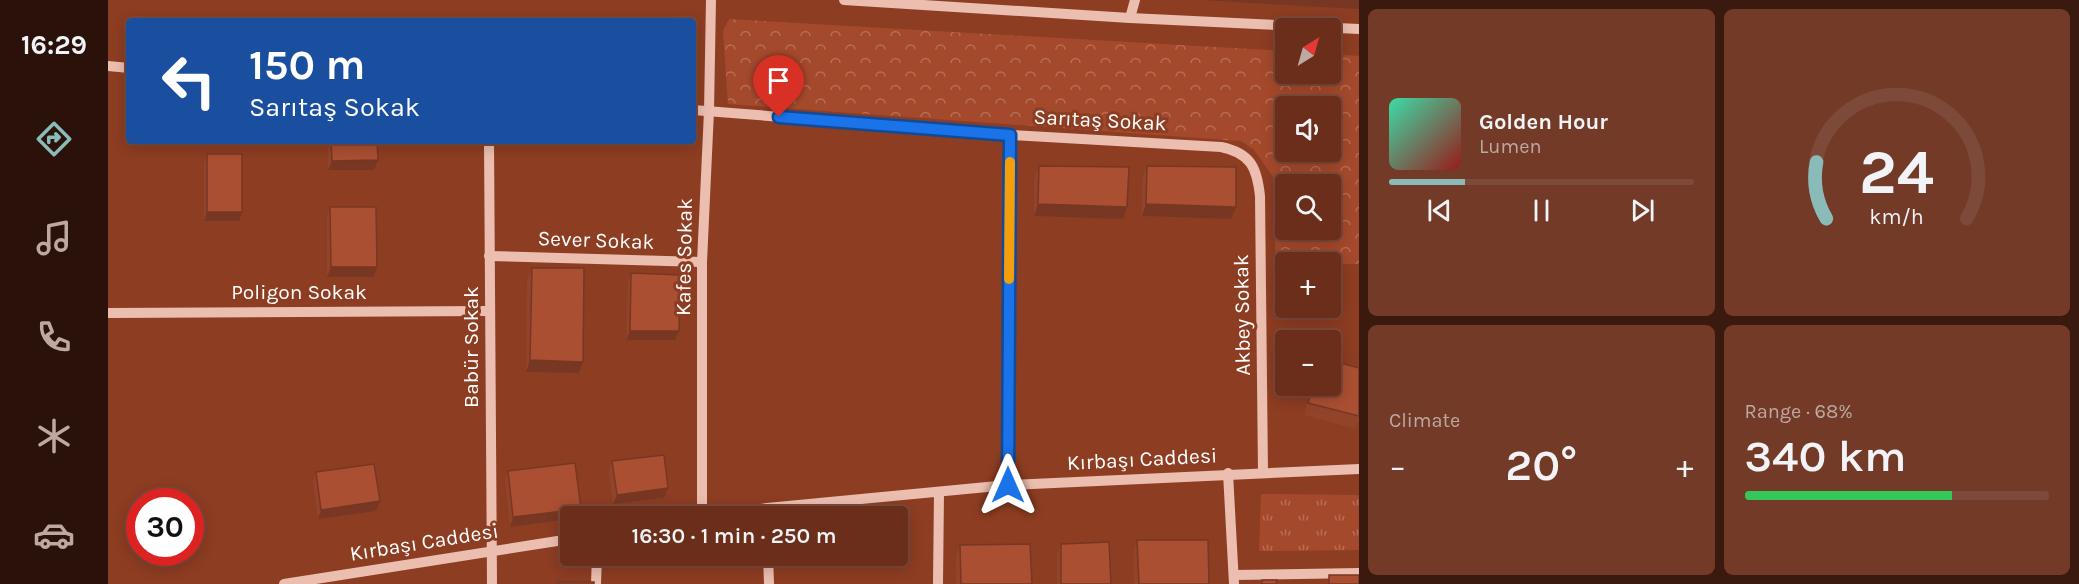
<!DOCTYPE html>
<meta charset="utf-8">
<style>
body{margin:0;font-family:Karla,sans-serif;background:#723a27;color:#f1f3f6;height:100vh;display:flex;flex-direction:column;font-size:22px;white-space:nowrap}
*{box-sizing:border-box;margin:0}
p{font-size:20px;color:#bea8a2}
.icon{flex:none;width:33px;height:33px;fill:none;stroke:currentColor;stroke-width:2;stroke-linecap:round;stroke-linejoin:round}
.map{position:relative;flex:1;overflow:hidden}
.drawer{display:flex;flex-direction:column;gap:9px;padding:9px;background:#3a190e;width:720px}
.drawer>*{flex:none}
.guide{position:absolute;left:18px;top:18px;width:570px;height:126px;border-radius:6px;box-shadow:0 3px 15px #0003,0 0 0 2px #7d4a39;background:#1a4fa0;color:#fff;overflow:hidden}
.needle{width:39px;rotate:37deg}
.controls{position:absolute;left:1167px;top:18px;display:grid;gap:12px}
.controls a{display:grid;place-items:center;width:66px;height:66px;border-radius:6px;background:#6a2e1a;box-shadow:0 3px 15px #0003,0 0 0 2px #7d4a39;font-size:30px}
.speed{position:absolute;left:18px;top:488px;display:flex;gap:12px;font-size:30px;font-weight:700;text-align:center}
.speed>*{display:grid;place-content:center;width:78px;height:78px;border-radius:50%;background:#6a2e1a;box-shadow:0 3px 15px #0003,0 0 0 2px #7d4a39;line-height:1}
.speed .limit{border:9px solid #d22;background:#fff;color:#111}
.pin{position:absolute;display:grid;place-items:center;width:51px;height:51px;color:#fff;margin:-62px -26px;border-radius:50% 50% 50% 0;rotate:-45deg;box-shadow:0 0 6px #0007}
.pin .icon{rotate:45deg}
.me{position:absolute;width:66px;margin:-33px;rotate:0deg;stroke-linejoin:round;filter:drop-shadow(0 0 4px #0008)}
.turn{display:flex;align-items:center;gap:21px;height:126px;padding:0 24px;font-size:27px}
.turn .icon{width:78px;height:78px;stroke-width:2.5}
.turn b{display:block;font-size:42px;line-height:51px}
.big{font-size:45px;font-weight:600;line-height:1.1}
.drawer .widget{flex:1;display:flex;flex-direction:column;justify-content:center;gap:9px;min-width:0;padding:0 21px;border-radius:9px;background:#723a27}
.drawer .dial{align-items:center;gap:0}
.dial svg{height:156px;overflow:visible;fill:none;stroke:#7d4a39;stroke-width:7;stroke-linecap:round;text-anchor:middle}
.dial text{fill:#f1f3f6;stroke:none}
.song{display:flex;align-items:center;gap:18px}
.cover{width:72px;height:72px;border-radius:9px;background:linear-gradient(135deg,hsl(160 70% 55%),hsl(0 70% 35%))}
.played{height:6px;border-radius:3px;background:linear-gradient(90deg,#8bbbb9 25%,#7d4a39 25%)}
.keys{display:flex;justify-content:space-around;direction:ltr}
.heat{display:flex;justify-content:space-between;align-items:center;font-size:33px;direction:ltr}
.charge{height:9px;border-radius:4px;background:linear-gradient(90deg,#34c759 68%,#7d4a39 0)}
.drawer .tiles{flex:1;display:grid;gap:9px;grid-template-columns:repeat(2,1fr)}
.trip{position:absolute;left:452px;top:506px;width:348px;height:60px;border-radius:6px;background:#6a2e1a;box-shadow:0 3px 15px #0003,0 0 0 2px #7d4a39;font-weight:600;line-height:60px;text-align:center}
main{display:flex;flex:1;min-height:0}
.tab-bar{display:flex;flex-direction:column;width:108px;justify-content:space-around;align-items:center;background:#2a120a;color:#bea8a2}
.tab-bar .icon{width:42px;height:42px}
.tab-bar .active{color:#8bbbb9}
.tab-bar b{font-size:27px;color:#f1f3f6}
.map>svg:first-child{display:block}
.grass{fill:url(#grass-tufts)}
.forest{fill:url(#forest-crowns);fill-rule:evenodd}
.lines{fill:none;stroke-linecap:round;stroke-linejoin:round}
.minor{stroke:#ebbeb0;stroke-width:10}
.wall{fill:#92442b}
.shaded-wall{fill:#773723}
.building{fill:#aa4f32;stroke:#773723;stroke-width:1.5}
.route-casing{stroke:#114b97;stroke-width:15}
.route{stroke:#1a73e8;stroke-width:10}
.slow{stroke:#f59e0b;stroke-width:10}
.labels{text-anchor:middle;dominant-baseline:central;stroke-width:6;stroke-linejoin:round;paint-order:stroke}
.street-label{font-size:21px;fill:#fff;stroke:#8d3d22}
</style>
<main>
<nav class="tab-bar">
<b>16:29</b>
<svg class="icon active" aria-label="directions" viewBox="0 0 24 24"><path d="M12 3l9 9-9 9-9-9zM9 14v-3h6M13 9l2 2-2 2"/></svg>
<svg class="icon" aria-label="music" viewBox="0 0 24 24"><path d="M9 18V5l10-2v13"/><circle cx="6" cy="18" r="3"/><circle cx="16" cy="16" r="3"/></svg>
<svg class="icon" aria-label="phone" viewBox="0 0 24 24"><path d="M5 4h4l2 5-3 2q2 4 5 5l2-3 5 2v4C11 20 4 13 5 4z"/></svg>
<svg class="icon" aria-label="climate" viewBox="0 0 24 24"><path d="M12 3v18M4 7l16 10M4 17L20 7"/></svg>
<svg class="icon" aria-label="car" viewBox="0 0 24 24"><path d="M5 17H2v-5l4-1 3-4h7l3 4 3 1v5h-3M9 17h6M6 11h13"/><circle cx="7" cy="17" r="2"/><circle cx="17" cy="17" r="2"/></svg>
</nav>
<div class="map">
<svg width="1251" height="584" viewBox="0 0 1251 584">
<defs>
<pattern id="grass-tufts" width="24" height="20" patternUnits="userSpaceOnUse" patternTransform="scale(1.5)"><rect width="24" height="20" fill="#a5492c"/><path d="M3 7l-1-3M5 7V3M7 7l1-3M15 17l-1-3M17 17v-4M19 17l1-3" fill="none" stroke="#b76d56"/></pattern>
<pattern id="forest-crowns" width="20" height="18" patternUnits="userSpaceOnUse" patternTransform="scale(1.5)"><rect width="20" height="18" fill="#a5492c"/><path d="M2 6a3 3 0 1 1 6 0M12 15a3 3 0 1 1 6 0" fill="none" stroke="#b76d56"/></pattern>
</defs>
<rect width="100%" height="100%" fill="#8d3d22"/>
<!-- grass -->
<polygon class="grass" points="1153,494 1251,495 1251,550 1151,551"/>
<!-- forest -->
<path class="forest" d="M 621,19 L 1177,51 L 1178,74 L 1222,74 L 1223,54 L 1251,56 L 1251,264 L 1167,264 L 1168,181 L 1146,150 L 1133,141 L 620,104 L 615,31 ZM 1178,106 L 1222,106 L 1222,152 L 1178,152 ZM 1178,184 L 1222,184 L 1222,230 L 1178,230 Z"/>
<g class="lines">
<!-- minor -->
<g class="minor">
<polyline points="736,0 1022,18 1251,29"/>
<polyline points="1022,18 1027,0"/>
<polyline points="0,66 21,68"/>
<path d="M 585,110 L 902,135 L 1113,147 C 1143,153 1149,168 1152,196 L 1155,472"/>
<polyline points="381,141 384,584"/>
<polyline points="381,256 594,262"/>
<polyline points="0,313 382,311"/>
<polyline points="1120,473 1126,584"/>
<polyline points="900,485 902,135"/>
<polyline points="594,516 594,262 601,111 603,0"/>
<polyline points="606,516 659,508 900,485 1251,469"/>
<polyline points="660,555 661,584"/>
<polyline points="1126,575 1251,573"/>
<polyline points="176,584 462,539"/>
<polyline points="488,584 489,555"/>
<polyline points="830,584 831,493"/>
</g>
</g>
<!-- wall -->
<g class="wall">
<polygon points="220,141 269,141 266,170 220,170"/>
<polygon points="99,154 134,212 131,221 96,221 96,163"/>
<polygon points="931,166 1015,219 926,216 926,178"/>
<polygon points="1039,166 1128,207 1123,219 1034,216 1034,178"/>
<polygon points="222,207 265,277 219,277 219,216"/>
<polygon points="424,268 475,362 471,373 418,372 419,280"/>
<polygon points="523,273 571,331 567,340 518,340 520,283"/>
<polygon points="1251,368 1251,419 1248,429 1196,415 1204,386 1222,386"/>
<polygon points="504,461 560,488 556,498 505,504 501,471"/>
<polygon points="400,471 462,516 462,519 402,527 397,481"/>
<polygon points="208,472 272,501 268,511 210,519 205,481"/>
<polygon points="1029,540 1101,584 1026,584 1025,552"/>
<polygon points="953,544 1003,584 949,584 949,556"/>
<polygon points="852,545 924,584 848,584 848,557"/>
</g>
<!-- shaded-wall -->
<g class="shaded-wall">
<polygon points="1094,0 1251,0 1251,9"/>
<polygon points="270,160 266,170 220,170 224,161"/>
<polygon points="930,204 1019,207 1015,219 926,216"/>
<polygon points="1038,204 1128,207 1123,219 1034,216"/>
<polygon points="99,212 134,212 131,221 96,221"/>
<polygon points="223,267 269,267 265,277 219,277"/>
<polygon points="522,331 571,331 567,340 518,340"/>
<polygon points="422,360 475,362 471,373 418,372"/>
<polygon points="560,488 556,498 505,504 509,495"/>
<polygon points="272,501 268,511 210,519 213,510"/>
<polygon points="473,509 470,516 462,516 462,519 402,527 405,517"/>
</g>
<!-- building -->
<g class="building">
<polygon points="223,141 269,141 270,160 224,161"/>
<rect x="99" y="154" width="35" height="58"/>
<polygon points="931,166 1021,167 1019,207 930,204"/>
<polygon points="1039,166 1128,167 1128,207 1038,204"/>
<polygon points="222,207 268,207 269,267 223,267"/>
<polygon points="424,268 476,268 475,362 422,360"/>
<polygon points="523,273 572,275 571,331 522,331"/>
<polygon points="1222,360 1251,368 1251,416 1200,403 1205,386 1222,386"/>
<polygon points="556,455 560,488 509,495 504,461"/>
<polygon points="467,463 473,509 405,517 400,471"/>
<polygon points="266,464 272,501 213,510 208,472"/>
<polygon points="1029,540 1100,540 1101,584 1031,584"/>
<polygon points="1001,542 1003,584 953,584 953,544"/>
<polygon points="922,544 924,584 853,584 852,545"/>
<rect x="1221" y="575" width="30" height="9"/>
<polygon points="1154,580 1169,580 1168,584 1154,584"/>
<rect x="450" y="582" width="36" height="2"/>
</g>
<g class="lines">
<defs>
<polyline id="route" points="671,117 902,135 900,485"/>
</defs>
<!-- route casing -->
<use href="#route" class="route-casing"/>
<!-- route -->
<use href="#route" class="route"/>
<!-- slow -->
<polyline class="slow" points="901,279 902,162"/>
</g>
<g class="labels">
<!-- street labels -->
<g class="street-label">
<text transform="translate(992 120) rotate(3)">Sarıtaş Sokak</text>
<text transform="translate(488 240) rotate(2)">Sever Sokak</text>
<text transform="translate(576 257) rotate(-89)">Kafes Sokak</text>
<text x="191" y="292">Poligon Sokak</text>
<text transform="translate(1134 315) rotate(-91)">Akbey Sokak</text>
<text transform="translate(363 347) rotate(-90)">Babür Sokak</text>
<text transform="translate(1034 459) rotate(-3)">Kırbaşı Caddesi</text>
<text transform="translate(316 542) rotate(-9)">Kırbaşı Caddesi</text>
</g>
</g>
</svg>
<div class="controls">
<a><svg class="needle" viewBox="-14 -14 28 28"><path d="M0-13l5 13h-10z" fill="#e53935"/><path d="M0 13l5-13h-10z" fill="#bea8a2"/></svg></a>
<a><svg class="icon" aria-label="sound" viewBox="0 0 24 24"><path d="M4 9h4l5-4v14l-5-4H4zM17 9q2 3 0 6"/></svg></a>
<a><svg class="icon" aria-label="search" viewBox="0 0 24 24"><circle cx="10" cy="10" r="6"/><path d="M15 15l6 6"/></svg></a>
<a>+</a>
<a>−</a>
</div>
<div class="speed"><div class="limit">30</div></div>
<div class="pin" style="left:671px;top:117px;background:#d93025"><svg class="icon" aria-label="arrive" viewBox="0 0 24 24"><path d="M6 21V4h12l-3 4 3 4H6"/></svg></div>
<svg class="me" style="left:900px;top:485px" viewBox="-20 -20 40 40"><path d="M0-17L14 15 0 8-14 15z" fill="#1a73e8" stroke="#fff" stroke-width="4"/></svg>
<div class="trip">16:30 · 1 min · 250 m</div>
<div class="guide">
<div class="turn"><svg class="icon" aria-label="left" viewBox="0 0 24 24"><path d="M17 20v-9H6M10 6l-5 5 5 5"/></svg><div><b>150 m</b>Sarıtaş Sokak</div></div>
</div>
</div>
<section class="drawer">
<div class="tiles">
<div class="widget">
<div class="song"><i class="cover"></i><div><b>Golden Hour</b><p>Lumen</p></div></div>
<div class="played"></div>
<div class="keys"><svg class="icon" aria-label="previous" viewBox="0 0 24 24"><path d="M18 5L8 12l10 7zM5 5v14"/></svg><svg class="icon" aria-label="pause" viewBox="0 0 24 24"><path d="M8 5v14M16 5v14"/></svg><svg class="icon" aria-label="next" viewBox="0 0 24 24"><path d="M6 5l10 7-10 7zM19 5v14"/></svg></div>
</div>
<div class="widget dial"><svg viewBox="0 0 100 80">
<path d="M14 69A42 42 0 1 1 86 69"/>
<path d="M14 69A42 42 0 0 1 9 40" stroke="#8bbbb9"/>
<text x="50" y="56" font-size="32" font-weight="700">24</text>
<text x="50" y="72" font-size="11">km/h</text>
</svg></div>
<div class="widget"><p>Climate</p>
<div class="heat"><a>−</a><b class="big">20°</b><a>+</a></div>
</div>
<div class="widget"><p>Range · 68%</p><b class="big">340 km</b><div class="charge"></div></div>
</div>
</section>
</main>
